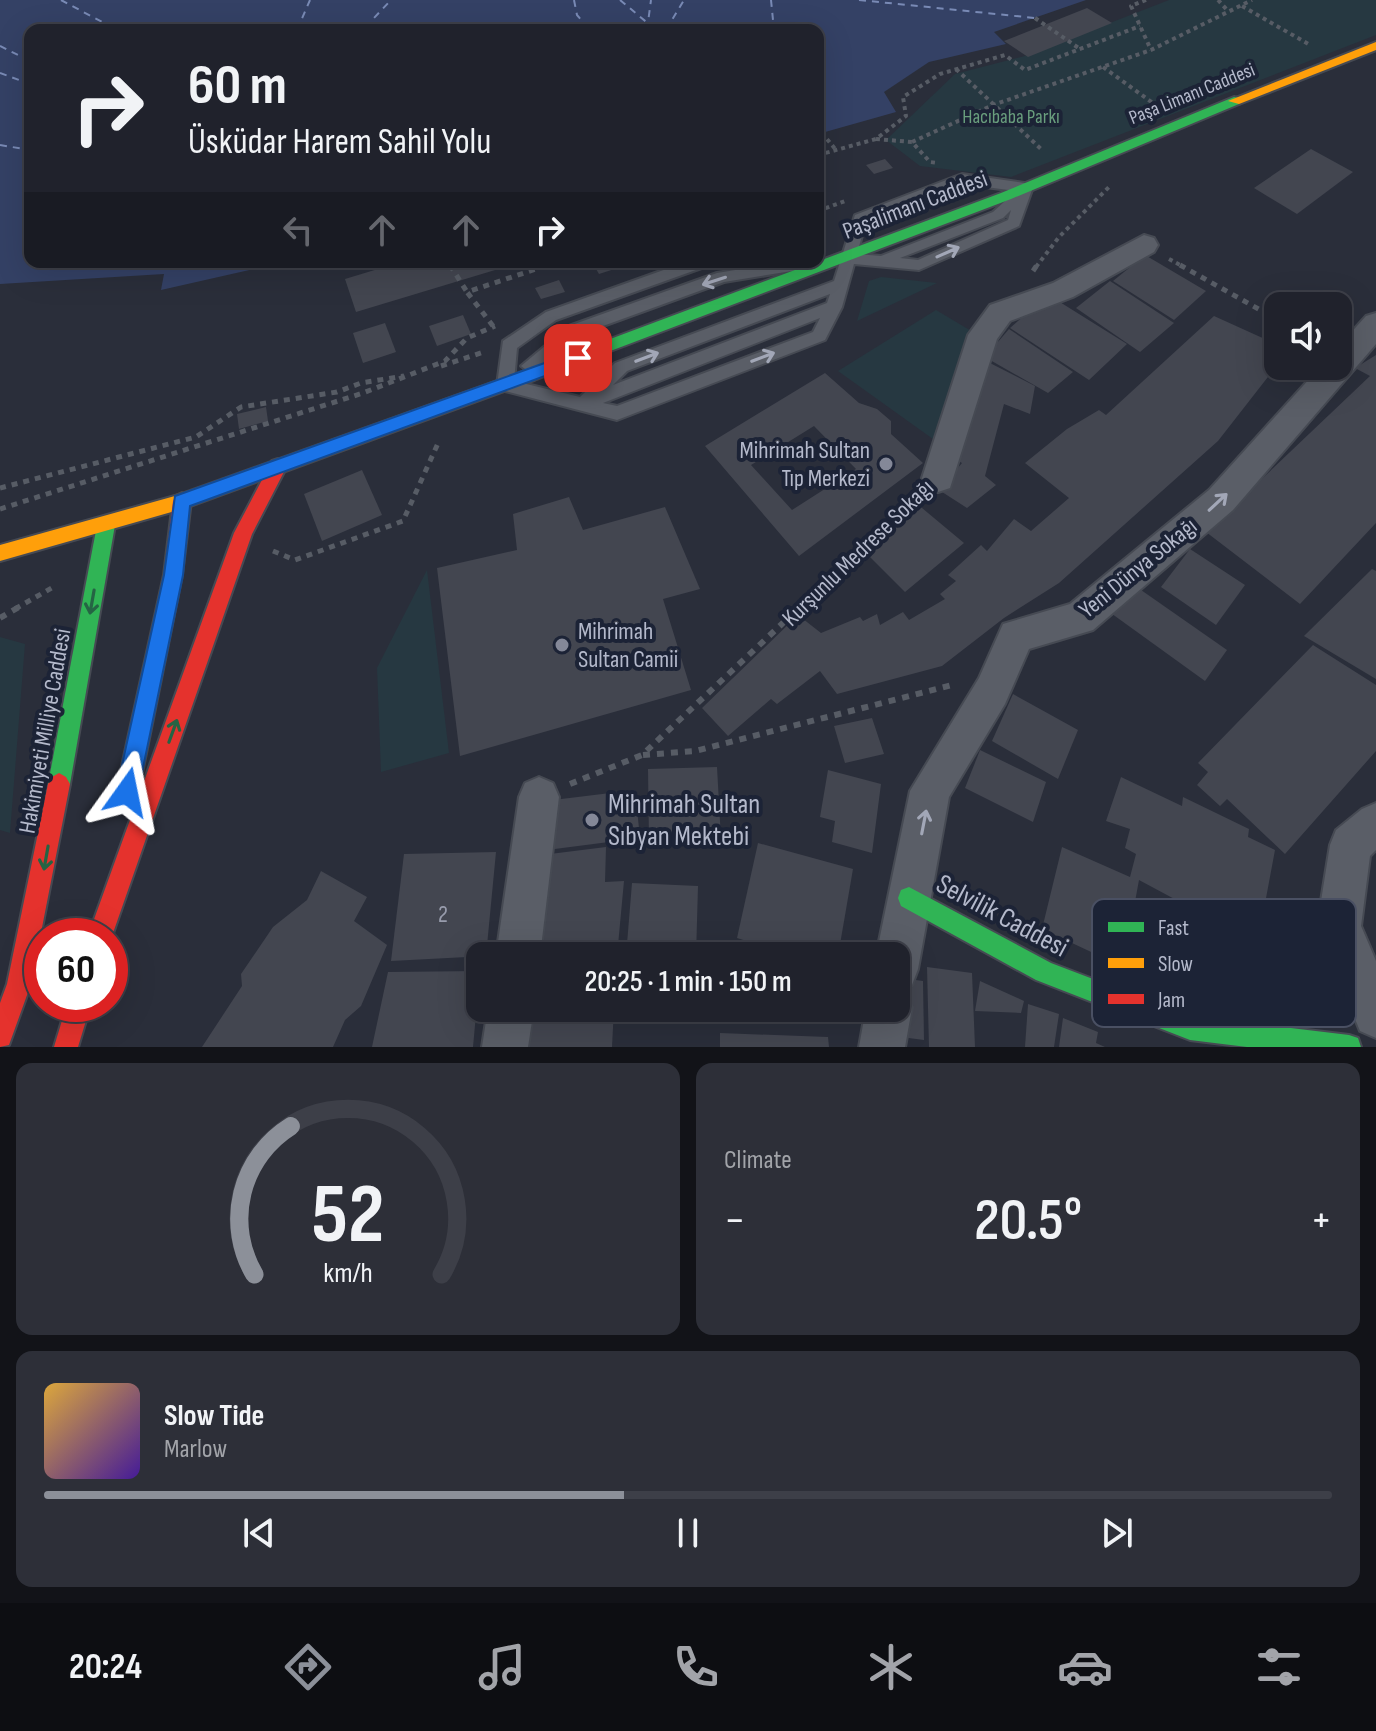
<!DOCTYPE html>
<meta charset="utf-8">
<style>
body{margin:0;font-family:"Sofia Sans Condensed",sans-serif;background:#2d2f38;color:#f1f3f6;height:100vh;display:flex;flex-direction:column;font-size:30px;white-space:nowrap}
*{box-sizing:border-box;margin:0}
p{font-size:26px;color:#a2a4a9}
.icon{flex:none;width:44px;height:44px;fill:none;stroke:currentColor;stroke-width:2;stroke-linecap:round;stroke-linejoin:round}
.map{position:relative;height:1047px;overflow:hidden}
.details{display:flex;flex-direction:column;gap:16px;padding:16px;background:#121318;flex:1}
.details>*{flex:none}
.hud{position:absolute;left:24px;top:24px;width:800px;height:244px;border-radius:16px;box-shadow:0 8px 32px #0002,0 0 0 2px #3d3f48;background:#20222c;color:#f1f3f6;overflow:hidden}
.controls{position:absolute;left:1264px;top:292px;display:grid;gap:16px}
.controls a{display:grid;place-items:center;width:88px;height:88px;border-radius:16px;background:#20222c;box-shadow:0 8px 32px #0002,0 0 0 2px #3d3f48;font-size:40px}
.speed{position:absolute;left:24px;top:918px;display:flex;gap:16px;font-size:40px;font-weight:700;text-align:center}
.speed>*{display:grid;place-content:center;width:104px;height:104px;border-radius:50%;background:#20222c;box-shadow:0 8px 32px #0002,0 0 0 2px #3d3f48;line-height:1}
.speed .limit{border:12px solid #d22;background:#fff;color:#111}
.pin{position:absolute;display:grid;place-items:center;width:68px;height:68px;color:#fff;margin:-34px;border-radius:16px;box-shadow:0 4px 12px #0006}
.me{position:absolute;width:88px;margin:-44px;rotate:12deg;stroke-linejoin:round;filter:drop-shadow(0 0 6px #0008)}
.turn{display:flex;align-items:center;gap:28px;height:168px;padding:0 32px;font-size:36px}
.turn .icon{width:104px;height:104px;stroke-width:2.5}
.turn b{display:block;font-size:56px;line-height:68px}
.lanes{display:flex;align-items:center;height:76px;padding:0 32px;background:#0003;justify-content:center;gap:40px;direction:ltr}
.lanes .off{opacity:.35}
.big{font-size:60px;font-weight:600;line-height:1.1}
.details .widget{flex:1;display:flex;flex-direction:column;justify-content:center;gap:12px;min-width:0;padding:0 28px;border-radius:16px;background:#2d2f38}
.details .dial{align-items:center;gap:0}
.dial svg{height:208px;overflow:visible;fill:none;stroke:#3d3f48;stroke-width:7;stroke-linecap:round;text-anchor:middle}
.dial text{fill:#f1f3f6;stroke:none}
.song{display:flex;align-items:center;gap:24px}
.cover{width:96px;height:96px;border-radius:12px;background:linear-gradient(135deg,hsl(40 70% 55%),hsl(260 70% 35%))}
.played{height:8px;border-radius:4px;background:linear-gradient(90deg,#8c9099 45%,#3d3f48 45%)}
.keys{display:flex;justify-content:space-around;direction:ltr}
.heat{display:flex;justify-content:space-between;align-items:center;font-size:44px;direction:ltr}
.details .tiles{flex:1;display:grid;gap:16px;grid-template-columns:1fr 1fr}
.widget:last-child{grid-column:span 2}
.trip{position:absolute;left:466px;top:942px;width:444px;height:80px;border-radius:16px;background:#20222c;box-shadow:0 8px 32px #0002,0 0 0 2px #3d3f48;font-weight:600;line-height:80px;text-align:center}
.dock{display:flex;height:128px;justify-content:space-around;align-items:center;background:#0d0e12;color:#a2a4a9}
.dock .icon{width:56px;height:56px}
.dock .selected{color:#8c9099}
.dock b{font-size:36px;color:#f1f3f6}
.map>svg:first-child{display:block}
.green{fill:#263841}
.water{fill:#344165}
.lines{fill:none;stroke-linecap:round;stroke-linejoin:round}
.ferry{stroke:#798ab5;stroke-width:2;stroke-dasharray:7 6;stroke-linecap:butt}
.building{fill:#434650;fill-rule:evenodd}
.lane-casing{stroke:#464a53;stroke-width:4}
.street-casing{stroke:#464a53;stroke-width:4}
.fast-casing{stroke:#464a53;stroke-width:4}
.slow-casing{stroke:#464a53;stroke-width:4}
.jam-casing{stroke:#464a53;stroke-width:4}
.path-far2{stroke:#575c65;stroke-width:4;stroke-dasharray:4 4;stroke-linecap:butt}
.path-far1{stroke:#575c65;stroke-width:5;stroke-dasharray:6 6;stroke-linecap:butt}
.path{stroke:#575c65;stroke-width:6;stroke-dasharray:7 7;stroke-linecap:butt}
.lane{fill:#5a5e67;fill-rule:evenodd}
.street{fill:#5a5e67;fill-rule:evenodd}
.fast{fill:#30b455;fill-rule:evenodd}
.slow{fill:#ff9f0a;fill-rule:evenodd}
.jam{fill:#e5322d;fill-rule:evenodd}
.oneway{stroke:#a2a7b7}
.oneway2{stroke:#256444}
.route{fill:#1a73e8;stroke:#114b97;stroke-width:2}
.poi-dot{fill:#848898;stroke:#1c2336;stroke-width:3}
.labels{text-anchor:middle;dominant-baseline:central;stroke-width:8;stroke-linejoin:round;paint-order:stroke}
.far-street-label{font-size:20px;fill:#b4b9cb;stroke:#1c2336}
.far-park-label{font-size:20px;fill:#699e7d;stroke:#1c2336}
.street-label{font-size:24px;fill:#b4b9cb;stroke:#1c2336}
.poi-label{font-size:24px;fill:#b4b9cb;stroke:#1c2336;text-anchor:end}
.near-number-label{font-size:24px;fill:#989cac}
.near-poi-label{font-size:28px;fill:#b4b9cb;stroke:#1c2336;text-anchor:start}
.near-street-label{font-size:28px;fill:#b4b9cb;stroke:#1c2336}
.key{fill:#1c2336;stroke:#4a5063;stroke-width:2}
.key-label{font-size:22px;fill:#b4b9cb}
</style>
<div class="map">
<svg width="1376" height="1047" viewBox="0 0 1376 1047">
<rect width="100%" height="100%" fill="#2a2e3a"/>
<!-- green -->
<g class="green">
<polygon points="1169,0 1376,0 1376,35 1011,177 920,166 886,140 955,74 1025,56"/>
<polygon points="881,277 937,283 857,321 869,281"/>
<polygon points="936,310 978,335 933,439 838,371"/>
<polygon points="427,570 449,753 381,772 377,668"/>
<polygon points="0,637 25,644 10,833 0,830"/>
</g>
<!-- water -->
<polygon class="water" points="0,0 1086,0 994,32 1006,44 929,62 884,92 896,112 818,134 818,30 30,30 30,262 285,262 161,290 164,274 0,284"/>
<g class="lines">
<!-- ferry -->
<g class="ferry">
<polyline points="61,0 117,30"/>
<polyline points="574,0 577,15 590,30"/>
<polyline points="620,0 656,30"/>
<polyline points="771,0 774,30"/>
<polyline points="859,0 1035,18"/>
<polyline points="297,30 310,0"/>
<polyline points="370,30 373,19 391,0"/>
<polyline points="647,30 651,0"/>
<polyline points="666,30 684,0"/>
<polyline points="0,46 30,61"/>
<polyline points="0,73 30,84"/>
<polyline points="818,127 822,133"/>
<polyline points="0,145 30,150"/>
</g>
</g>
<!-- building -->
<g class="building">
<polygon points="1087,8 1112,23 1028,57 1004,41"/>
<polygon points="1311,149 1353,172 1297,214 1254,188"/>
<polygon points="885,159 893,168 874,174 866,165"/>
<polygon points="1145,255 1206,291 1174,320 1113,281"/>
<polygon points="401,262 518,262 518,263 356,312 345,279"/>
<polygon points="592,262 629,262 630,264 599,274"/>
<polygon points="559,280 565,292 541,299 535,288"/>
<polygon points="1110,281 1174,323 1140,352 1076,308"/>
<polygon points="1055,299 1127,344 1089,380 1010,328 1036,305 1042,309"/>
<polygon points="463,315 471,334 437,346 429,326"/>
<polygon points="1214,316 1278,345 1278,364 1218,441 1059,583 1004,618 942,666 837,694 820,671 777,704 771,699 728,736 702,708 798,615 821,633 860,617 863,621 877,614 880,625 903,612 909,620 945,599 940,594 956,581 948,575 981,545 987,551 1014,519 1031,531 1069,498 1025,463 1067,429 1099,410 1106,415"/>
<polygon points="385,323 396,352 363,363 353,333"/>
<polygon points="1009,329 1073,372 1048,393 990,360 997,343"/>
<polygon points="1376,355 1376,523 1300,604 1206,532 1370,376 1355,368"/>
<polygon points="988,362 1035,386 1030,414 1004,404 985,476 996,485 967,508 939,490 962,463 953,458"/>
<path d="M 825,373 L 859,403 L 877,409 L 891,421 L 891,434 L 923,463 L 799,556 L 705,446 ZM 814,426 L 856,469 L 792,510 L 751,465 Z"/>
<polygon points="266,407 268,421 239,429 237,414"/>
<polygon points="362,470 382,515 322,541 304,494"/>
<polygon points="569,497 583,530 665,507 700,589 663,599 691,690 460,756 437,568 517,550 513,514"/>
<polygon points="916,503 964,543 905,592 864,551"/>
<polygon points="1190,549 1245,585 1216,625 1161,587"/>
<polygon points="1372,569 1376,571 1376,679 1304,636"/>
<polygon points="1131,583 1227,650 1205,681 1108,611"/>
<polygon points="1313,645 1376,685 1376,751 1285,854 1227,799 1220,806 1197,785 1208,772 1198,763"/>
<polygon points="1013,694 1078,730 1058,779 992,741"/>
<polygon points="872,718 884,754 845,763 834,726"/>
<polygon points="980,750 1046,782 1033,822 965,788"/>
<polygon points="717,767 721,839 649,841 648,769"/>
<polygon points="828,770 881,784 872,853 832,842 835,821 820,817"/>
<polygon points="1121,777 1182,806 1183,797 1249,829 1248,837 1275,850 1258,941 1237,930 1256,1012 1148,998 1160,905 1179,914 1180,902 1139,880 1134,907 1144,912 1137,943 1125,937 1119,965 1042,929 1062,847 1130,877 1136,854 1125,848 1130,829 1106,821"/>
<polygon points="635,790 640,838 547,850 545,801"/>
<polygon points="758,843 853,869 838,956 795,956 737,938"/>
<polygon points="606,847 605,882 624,881 617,956 569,956 570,953 527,956 542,855"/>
<polygon points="496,852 486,956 391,961 404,854"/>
<polygon points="321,871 367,897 354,921 387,945 361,1006 345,1020 333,1047 202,1047 242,986 241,974 273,927 307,900"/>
<polygon points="632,883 698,886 696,956 626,956"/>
<polygon points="927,967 972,973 975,1047 929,1047"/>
<polygon points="480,971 473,1047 372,1047 388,972"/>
<polygon points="901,978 923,981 924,1040 901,1037"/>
<polygon points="980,981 1024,1001 1021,1013 975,1011"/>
<polygon points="1028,1004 1059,1014 1054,1047 1025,1047"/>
<polygon points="523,1008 614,1008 612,1047 519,1047"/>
<polygon points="752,1008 837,1008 837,1023 752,1010"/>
<polygon points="1063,1018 1098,1032 1096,1043 1105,1047 1059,1047"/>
<polygon points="720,1033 828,1037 829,1047 720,1047"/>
</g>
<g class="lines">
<defs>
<g id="lane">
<path d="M 962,174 L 1031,184 L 1033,187 L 1019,226 L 919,270 L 854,264 L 842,307 L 825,340 L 617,420 L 505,391 L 497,385 L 503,341 L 546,312 L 686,262 L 709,262 L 707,266 L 556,320 L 517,348 L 514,381 L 580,397 L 615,363 L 834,281 L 855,215 ZM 963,184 L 1016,191 L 993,212 L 881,256 L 857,254 L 866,221 ZM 1011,210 L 1008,220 L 918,260 L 900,258 L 1003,218 ZM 830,294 L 827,303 L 613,385 L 627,371 ZM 820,318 L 813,332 L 617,406 L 603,403 Z"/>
<polygon points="818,257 825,262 823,266 724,282 581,334 535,370 529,372 521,366 569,326 717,273 784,262 818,262"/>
</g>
<g id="street">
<polygon points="1144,235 1154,238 1158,245 1154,252 1073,297 1010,321 997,339 950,488 938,492 926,488 922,478 968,335 990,305 1053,283"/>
<polygon points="1376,313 1376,344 1233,510 1093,630 1029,649 1005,704 949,797 918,969 912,985 900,990 905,992 912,1008 905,1047 859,1047 866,1008 896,1008 896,956 876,956 910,791 979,678 1003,624 1070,604 1209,490 1321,366 1338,366 1338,347 1366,316"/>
<polygon points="539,777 553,783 559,797 540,956 496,956 519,797 525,783"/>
<polygon points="1376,803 1376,850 1370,856 1361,926 1376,961 1376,1038 1360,1031 1317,926 1330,845 1336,830 1362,809"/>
<polygon points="488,1008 534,1008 528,1047 482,1047"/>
</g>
<g id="fast">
<polygon points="1234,97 1239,98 1239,104 1011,199 534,380 522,380 520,376 522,372 1001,193"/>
<polygon points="106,517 112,519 115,525 70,784 66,791 59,795 52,791 48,784 97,525 100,519"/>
<polygon points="909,887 1051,963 1190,1016 1349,1035 1358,1038 1361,1047 1247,1047 1190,1040 1036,980 901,906 898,898 901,890"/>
</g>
<g id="slow">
<polygon points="1376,42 1376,50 1239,104 1228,101"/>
<polygon points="528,370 534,372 536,376 534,380 182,509 0,561 0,545 182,494"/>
</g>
<g id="jam">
<polygon points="278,459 284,461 287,466 252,534 112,936 110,940 110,936 88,936 234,533 272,461"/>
<polygon points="182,493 188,496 191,501 182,575 138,793 135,801 127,804 119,801 116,793 164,575 173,501 176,496"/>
<polygon points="59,773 66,777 70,784 31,984 9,1045 0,1047 0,1003 7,984 48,784 52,777"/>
<polygon points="67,1004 91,1004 78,1047 54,1047"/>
</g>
</defs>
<!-- lane casing -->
<use href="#lane" class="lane-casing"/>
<!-- street casing -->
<use href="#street" class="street-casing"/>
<!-- fast casing -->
<use href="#fast" class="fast-casing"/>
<!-- slow casing -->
<use href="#slow" class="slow-casing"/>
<!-- jam casing -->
<use href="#jam" class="jam-casing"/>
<!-- path-far2 -->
<g class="path-far2">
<polyline points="1146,0 1131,6 1151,50"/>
<polyline points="1218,0 1228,11"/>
<polyline points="1242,6 1310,45"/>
<polyline points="1035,18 1080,49"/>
<polyline points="1103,67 1157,106"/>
<polyline points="956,69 1041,149"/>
<polyline points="822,133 836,150"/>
<polyline points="876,139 912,142 930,162 938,163"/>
<polyline points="912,142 993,105 1151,50 1252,0"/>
<polyline points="818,155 876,139 906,116 903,97 940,74 1005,55 1025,70 1140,26"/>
<polyline points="818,211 845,201"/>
<polyline points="1169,259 1184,267"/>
<polyline points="448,262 451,267"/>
<polyline points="542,267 558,262"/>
<polyline points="1036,267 1059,237 1109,187"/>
</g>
<!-- path-far1 -->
<g class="path-far1">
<polyline points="450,265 467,292"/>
<polyline points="1180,265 1278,320"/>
<polyline points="1033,271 1037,265"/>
<polyline points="493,326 467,292 548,265"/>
<polyline points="441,366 484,352"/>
<polyline points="0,488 196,437 241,407 337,392 361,383 404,376"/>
<polyline points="0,509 363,393 445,361 467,338 495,326"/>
<polyline points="273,551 295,560 403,521 439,441"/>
<polyline points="15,609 55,586"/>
<polyline points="798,609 917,498"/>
</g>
<!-- path -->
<g class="path">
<polyline points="0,618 19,607"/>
<polyline points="643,755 695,751 956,684"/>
<polyline points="570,784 642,755 800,607"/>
</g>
<!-- lane -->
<use href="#lane" class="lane"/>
<!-- street -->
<use href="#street" class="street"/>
<!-- fast -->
<use href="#fast" class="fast"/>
<!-- slow -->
<use href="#slow" class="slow"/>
<!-- jam -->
<use href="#jam" class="jam"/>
</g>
<!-- one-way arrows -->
<defs><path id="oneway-shaft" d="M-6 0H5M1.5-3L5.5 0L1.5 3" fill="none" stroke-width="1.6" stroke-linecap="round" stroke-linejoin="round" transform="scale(2)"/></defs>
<g class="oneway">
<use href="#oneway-shaft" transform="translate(948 252) rotate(-24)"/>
<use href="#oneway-shaft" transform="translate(714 281) rotate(162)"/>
<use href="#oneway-shaft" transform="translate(647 357) rotate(-21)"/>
<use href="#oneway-shaft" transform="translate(763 357) rotate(-21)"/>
<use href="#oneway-shaft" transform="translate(1218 502) rotate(-43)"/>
<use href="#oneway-shaft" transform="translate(924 822) rotate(-79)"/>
</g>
<g class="oneway2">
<use href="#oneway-shaft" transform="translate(92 602) rotate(100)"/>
<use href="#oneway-shaft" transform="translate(173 731) rotate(-70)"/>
<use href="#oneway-shaft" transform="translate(46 858) rotate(100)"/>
</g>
<!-- route -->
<polygon class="route" points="578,351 586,358 583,362 190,506 183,575 138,792 135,799 127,803 119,799 116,792 164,575 175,496"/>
<!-- markers -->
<g class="poi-dot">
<circle cx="886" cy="464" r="8"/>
<circle cx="562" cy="645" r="8"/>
<circle cx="592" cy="820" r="8"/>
</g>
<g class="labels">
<!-- far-street labels -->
<g class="far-street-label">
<text transform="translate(1192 94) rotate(-22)">Paşa Limanı Caddesi</text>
</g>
<!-- far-park labels -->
<g class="far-park-label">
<text x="1011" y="117">Hacıbaba Parkı</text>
</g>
<!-- street labels -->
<g class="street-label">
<text transform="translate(915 205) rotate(-21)">Paşalimanı Caddesi</text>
<text transform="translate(858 553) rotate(-44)">Kurşunlu Medrese Sokağı</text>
<text transform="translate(1138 568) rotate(-39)">Yeni Dünya Sokağı</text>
<text transform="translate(45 731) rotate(-80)">Hakimiyeti Milliye Caddesi</text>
</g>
<!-- poi labels -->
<g class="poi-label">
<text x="870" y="450">Mihrimah Sultan<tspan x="870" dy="28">Tıp Merkezi</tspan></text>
<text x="578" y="631" text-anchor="start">Mihrimah<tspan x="578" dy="28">Sultan Camii</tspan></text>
</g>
<!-- near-number labels -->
<g class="near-number-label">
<text x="443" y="914">2</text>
</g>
<!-- near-poi labels -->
<g class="near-poi-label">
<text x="608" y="804">Mihrimah Sultan<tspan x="608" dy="32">Sıbyan Mektebi</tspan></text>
</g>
<!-- near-street labels -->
<g class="near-street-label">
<text transform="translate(1002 916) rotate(28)">Selvilik Caddesi</text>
</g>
</g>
<!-- legend -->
<rect x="1092" y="899" width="264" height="128" rx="12" class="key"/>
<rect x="1108" y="922" width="36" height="10" fill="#30b455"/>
<rect x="1108" y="958" width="36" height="10" fill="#ff9f0a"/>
<rect x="1108" y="994" width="36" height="10" fill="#e5322d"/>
<g class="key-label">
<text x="1158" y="935">Fast</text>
<text x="1158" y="971">Slow</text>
<text x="1158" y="1007">Jam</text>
</g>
</svg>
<div class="controls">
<a><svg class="icon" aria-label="sound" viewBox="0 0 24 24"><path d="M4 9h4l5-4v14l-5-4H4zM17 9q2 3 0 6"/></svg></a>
</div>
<div class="speed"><div class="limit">60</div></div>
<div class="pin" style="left:578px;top:358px;background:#d93025"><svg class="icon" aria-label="arrive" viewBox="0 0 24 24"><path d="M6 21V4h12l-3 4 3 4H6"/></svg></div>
<svg class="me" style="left:127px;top:792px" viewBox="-20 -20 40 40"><path d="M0-17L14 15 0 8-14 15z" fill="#1a73e8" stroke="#fff" stroke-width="4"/></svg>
<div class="trip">20:25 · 1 min · 150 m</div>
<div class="hud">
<div class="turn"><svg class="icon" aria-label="right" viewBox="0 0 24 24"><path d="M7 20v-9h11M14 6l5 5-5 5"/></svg><div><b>60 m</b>Üsküdar Harem Sahil Yolu</div></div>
<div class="lanes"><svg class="icon off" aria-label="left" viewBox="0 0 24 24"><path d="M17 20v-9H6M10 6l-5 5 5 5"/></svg><svg class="icon off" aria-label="ahead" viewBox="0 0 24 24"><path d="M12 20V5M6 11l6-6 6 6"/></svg><svg class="icon off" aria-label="ahead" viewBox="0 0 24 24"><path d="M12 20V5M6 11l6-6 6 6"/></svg><svg class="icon" aria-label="right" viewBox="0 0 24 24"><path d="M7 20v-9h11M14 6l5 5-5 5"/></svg></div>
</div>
</div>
<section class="details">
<div class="tiles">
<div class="widget dial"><svg viewBox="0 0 100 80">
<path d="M14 69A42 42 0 1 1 86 69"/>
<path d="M14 69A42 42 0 0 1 28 12" stroke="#8c9099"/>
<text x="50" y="56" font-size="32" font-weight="700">52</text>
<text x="50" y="72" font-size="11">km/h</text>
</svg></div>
<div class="widget"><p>Climate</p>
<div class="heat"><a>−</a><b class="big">20.5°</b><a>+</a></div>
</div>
<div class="widget">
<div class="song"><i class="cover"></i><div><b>Slow Tide</b><p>Marlow</p></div></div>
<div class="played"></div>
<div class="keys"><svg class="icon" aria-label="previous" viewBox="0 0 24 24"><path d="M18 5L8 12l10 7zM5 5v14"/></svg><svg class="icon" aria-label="pause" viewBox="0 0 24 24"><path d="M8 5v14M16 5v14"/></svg><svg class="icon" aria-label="next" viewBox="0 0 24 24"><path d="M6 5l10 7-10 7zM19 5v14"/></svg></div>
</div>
</div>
</section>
<nav class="dock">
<b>20:24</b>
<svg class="icon selected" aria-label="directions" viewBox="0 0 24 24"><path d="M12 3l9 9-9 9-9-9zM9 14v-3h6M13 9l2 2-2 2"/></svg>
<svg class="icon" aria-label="music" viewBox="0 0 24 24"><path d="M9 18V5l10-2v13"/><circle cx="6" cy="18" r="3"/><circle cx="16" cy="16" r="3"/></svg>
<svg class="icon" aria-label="phone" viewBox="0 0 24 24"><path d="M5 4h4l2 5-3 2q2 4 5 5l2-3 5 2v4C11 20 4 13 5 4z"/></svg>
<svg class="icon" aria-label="climate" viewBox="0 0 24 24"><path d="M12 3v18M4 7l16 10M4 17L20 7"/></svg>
<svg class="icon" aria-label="car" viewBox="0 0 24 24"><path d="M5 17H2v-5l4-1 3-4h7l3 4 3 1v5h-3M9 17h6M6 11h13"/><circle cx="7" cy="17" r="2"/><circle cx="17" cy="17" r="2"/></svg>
<svg class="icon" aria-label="filters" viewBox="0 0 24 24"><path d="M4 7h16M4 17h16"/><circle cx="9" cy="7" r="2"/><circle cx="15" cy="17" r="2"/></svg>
</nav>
